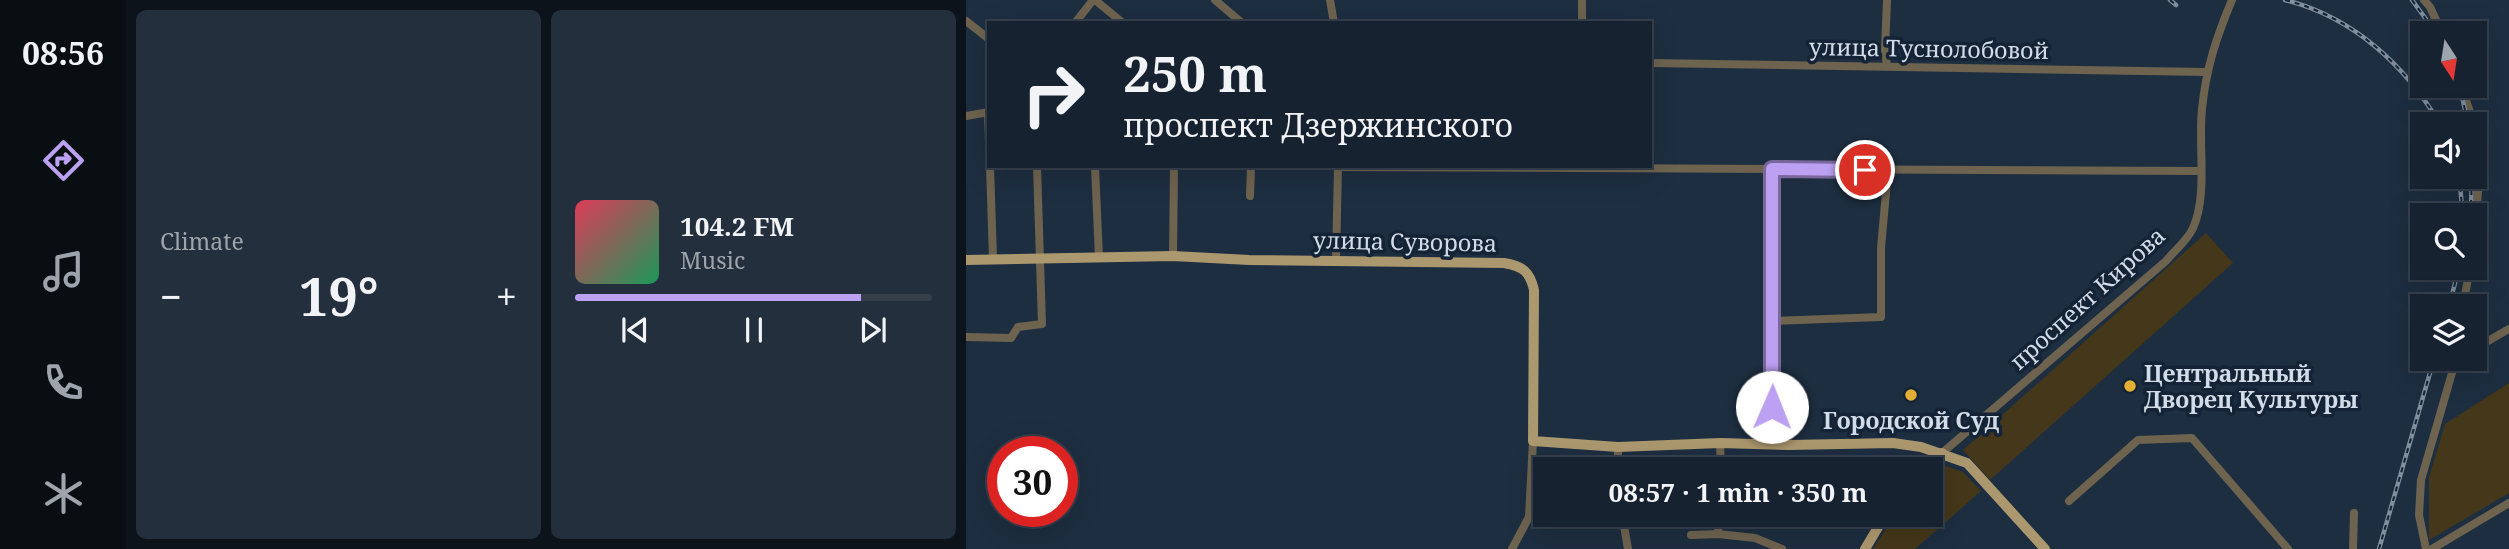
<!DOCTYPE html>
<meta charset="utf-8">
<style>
body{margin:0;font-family:"Noto Serif",serif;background:#232f3c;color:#f1f3f6;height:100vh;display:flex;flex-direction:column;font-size:26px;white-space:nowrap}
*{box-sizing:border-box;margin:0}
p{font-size:23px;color:#9ea4ab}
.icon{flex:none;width:38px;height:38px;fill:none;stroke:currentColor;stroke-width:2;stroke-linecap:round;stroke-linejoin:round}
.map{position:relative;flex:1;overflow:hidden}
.drawer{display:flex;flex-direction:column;gap:10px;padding:10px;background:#0c131a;width:840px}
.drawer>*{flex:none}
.guide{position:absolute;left:21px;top:21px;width:665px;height:147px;border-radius:0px;box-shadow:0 7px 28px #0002,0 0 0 2px #353f4c;background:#162230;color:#f1f3f6;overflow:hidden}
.needle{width:46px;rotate:168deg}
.tools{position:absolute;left:1444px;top:21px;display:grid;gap:14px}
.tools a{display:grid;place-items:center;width:77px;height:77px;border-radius:0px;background:#162230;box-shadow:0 7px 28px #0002,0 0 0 2px #353f4c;font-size:35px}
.speed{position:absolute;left:21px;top:436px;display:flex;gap:14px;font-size:35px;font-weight:700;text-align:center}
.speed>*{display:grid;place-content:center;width:91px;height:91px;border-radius:50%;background:#162230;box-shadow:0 7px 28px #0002,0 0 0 2px #353f4c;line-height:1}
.speed .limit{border:10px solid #d22;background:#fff;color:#111}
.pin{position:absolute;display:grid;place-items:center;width:60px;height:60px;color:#fff;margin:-30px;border:4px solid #fff;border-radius:50%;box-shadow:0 2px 7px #0007}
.me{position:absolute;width:77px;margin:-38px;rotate:1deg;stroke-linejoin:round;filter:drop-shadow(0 0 5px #0008)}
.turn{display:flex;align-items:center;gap:24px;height:147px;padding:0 21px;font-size:32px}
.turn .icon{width:91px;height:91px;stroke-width:2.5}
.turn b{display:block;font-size:49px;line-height:60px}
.big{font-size:52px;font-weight:700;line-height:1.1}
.drawer .card{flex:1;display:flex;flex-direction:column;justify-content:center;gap:10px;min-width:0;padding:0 24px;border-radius:10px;background:#232f3c}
.song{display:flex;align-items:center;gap:21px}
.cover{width:84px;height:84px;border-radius:10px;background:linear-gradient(135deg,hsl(350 70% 55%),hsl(150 70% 35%))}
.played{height:7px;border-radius:4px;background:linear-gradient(90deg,#bca0f2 80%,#353f4c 80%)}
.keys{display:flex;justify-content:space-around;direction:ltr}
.heat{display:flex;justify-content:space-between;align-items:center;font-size:38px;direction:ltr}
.drawer .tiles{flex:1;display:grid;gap:10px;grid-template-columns:repeat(2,1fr)}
.trip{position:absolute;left:567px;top:457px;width:410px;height:70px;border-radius:0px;background:#162230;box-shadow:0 7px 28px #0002,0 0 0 2px #353f4c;font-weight:700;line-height:70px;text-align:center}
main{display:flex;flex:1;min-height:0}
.tab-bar{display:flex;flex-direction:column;width:126px;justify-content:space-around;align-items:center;background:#090e13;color:#9ea4ab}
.tab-bar .icon{width:49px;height:49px}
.tab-bar .on{color:#bca0f2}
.tab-bar b{font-size:32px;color:#f1f3f6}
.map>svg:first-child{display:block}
.green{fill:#44371a}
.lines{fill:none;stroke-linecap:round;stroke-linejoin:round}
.minor{stroke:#6d634f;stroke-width:8}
.major{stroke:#ac986f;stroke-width:10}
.rail-casing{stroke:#818e9d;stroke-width:4.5}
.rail{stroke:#142436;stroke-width:2;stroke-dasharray:5;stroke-linecap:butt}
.route-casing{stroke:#7a689d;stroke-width:18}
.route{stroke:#bca0f2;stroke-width:12}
.poi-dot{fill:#e2af34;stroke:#142436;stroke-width:2.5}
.labels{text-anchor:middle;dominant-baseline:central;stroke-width:7;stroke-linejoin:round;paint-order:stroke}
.street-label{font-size:23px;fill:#d2dce8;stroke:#142436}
.poi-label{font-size:23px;font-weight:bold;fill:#d2dce8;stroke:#142436;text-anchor:start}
</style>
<main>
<nav class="tab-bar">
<b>08:56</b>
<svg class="icon on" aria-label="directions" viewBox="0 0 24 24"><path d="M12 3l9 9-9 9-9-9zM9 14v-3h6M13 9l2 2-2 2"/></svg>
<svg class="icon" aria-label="music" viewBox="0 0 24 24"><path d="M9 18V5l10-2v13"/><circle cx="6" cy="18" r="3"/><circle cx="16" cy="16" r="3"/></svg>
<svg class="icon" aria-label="phone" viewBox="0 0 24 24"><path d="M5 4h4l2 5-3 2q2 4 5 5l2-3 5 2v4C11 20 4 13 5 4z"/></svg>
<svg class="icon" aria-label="climate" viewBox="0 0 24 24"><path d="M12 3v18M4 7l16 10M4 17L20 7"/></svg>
</nav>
<section class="drawer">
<div class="tiles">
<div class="card"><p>Climate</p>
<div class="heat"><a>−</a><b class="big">19°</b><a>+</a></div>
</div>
<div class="card">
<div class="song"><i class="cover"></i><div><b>104.2 FM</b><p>Music</p></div></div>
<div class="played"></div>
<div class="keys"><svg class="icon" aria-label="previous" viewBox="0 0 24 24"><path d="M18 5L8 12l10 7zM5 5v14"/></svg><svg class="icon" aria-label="pause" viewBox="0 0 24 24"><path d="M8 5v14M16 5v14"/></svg><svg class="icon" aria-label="next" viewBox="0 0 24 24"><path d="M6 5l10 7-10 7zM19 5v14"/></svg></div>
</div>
</div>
</section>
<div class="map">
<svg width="1543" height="549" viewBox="0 0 1543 549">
<rect width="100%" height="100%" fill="#1d2e40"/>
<!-- green -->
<g class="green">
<polygon points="1240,233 1267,263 1024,480 997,450"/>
<polygon points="1543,383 1543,493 1463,540 1463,477 1479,424"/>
<polygon points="980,466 997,472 1015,491 949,549 907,549 929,515 964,514 964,473"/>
</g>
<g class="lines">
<!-- minor -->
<g class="minor">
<polyline points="129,0 157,23"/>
<polyline points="249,0 276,23"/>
<polyline points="364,0 368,23"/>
<polyline points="921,0 919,50 921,66"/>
<polyline points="1458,0 1464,7 1476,33"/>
<polyline points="0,21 23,39"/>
<polyline points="109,23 127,0"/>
<polyline points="616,23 616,0"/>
<polyline points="684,63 1240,72"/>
<polyline points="1495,86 1509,126 1513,180 1508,239"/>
<polyline points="22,112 23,141"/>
<polyline points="0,116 23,112"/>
<polyline points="24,166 27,259"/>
<polyline points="129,166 133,258"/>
<polyline points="372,167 1234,171"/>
<polyline points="284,196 285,166"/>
<polyline points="207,256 208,166"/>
<polyline points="370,261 372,166"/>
<polyline points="1497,306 1504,268"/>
<polyline points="807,321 915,317 915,248 922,170"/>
<polyline points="0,337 45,338 52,327 76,324 71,166"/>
<polyline points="1508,349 1543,329"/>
<polyline points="754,443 755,469"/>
<polyline points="805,445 806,169"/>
<polyline points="652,447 652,469"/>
<path d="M 976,453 L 1200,261 C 1208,251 1222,240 1227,228 C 1242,195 1232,146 1236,109 C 1240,69 1250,38 1266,0"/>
<polyline points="1103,501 1172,440 1226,438 1322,549"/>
<polyline points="656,514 662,549"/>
<polyline points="752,534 753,514"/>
<polyline points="725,535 752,534 789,538 816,549"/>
<polyline points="546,549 563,517 567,441"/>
<polyline points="1387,549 1388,513"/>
<polyline points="1460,549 1453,515 1455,480 1490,359"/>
<polyline points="1466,549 1543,503"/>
</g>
<!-- major -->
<g class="major">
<path d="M 0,260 L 207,256 L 283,260 L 538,263 C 557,266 564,272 568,290 L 567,441 L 652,447 L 754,443 L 823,445 L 927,443 L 955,447 L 1001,463 L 1079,549"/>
<polyline points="959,469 976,453"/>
<polyline points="899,549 920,514"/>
</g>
<defs>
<g id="rail">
<polyline points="1204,0 1210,5"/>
<path d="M 1319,0 C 1387,17 1439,65 1474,124"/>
<polyline points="1446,0 1470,33"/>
<polyline points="1492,86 1497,101 1502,124"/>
<polyline points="1493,177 1497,215"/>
<polyline points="1505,205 1506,177"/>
<polyline points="1483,306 1493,268"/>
<polyline points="1413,549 1468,359"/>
</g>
</defs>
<!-- rail casing -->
<use href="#rail" class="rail-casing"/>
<!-- rail -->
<use href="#rail" class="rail"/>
</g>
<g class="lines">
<defs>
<polyline id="route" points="806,407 806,169 899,170"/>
</defs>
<!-- route casing -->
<use href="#route" class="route-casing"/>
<!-- route -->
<use href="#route" class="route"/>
</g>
<!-- markers -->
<g class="poi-dot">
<circle cx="1164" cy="386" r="7"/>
<circle cx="945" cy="395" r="7"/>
</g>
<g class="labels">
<!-- street labels -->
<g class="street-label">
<text transform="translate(963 48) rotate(1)">улица Туснолобовой</text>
<text transform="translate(439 241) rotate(1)">улица Суворова</text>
<text transform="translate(1121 298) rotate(-42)">проспект Кирова</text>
</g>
<!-- poi labels -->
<g class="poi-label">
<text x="1178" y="373">Центральный<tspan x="1178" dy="26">Дворец Культуры</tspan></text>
<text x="945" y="420" text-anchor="middle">Городской Суд</text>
</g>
</g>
</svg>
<div class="tools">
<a><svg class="needle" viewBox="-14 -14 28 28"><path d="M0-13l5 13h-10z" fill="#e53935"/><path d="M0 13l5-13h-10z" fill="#9ea4ab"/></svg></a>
<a><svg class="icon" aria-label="sound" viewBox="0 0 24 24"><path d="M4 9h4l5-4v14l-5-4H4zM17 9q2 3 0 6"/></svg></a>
<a><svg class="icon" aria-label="search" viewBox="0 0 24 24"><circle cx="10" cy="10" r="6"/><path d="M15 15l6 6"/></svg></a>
<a><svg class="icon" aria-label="layers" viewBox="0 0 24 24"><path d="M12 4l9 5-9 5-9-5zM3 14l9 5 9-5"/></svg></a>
</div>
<div class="speed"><div class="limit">30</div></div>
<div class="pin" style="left:899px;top:170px;background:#d93025"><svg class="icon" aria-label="arrive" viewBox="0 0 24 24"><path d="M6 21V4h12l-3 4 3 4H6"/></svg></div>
<svg class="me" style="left:806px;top:407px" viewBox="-20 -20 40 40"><circle r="19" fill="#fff"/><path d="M0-13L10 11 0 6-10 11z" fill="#bca0f2"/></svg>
<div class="trip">08:57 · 1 min · 350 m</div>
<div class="guide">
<div class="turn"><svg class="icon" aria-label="right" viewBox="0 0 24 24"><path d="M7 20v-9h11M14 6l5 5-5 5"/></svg><div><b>250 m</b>проспект Дзержинского</div></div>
</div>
</div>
</main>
